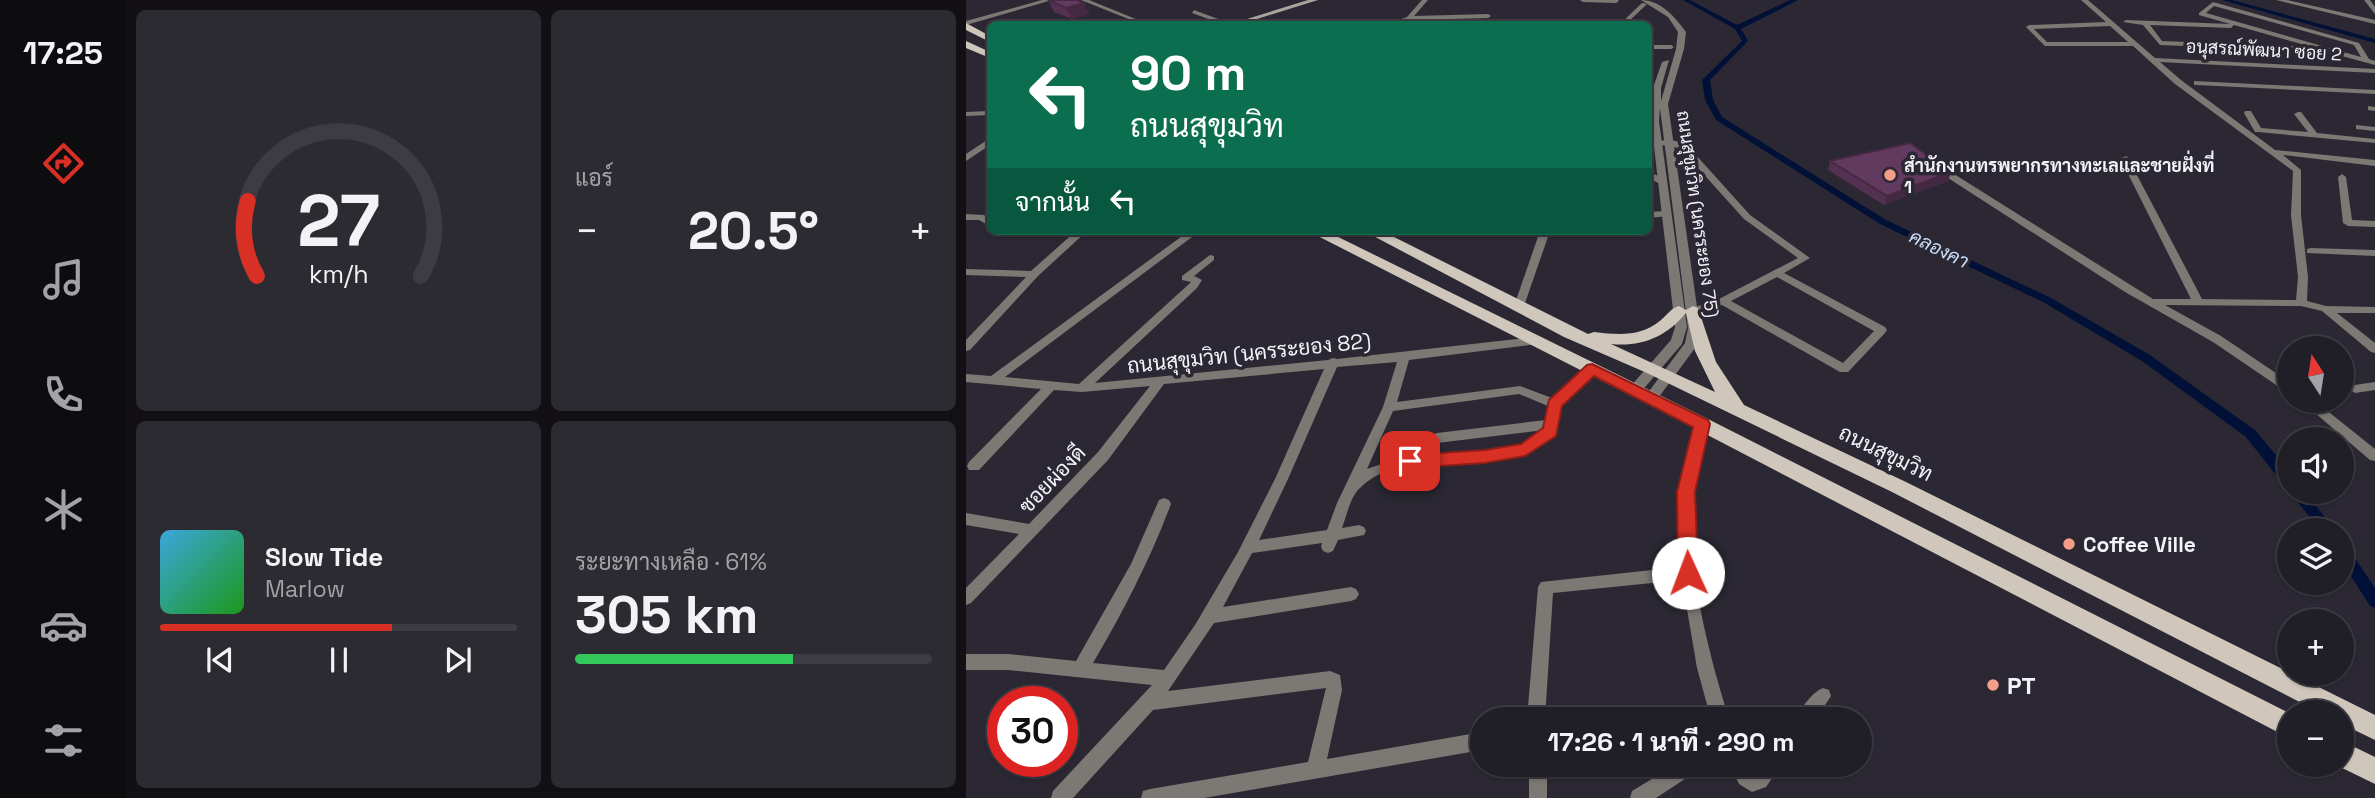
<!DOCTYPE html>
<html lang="th">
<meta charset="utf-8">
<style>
body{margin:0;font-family:"Space Grotesk",Sarabun,sans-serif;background:#2d2b32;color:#f1f3f6;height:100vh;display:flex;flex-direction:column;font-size:26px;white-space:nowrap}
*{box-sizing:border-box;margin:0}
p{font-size:23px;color:#a2a2a7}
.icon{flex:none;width:38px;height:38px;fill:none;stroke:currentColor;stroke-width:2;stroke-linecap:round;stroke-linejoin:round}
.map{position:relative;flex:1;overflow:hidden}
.drawer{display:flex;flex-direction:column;gap:10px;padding:10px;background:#121015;width:840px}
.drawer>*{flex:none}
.hud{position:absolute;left:21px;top:21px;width:665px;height:214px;border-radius:10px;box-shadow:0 2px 5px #0004,0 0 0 2px #3d3c43;background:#0b6e4f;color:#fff;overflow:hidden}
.needle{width:46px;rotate:348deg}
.fabs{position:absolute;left:1311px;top:336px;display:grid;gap:14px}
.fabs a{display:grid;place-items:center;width:77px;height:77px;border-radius:50%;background:#201e26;box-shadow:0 2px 5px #0004,0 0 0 2px #3d3c43;font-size:35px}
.speed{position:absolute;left:21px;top:686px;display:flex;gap:14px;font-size:35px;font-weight:700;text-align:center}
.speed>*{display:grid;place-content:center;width:91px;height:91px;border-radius:50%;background:#201e26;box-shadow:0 2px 5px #0004,0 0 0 2px #3d3c43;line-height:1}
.speed .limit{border:10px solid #d22;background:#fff;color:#111}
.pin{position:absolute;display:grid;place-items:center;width:60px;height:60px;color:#fff;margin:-30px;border-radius:14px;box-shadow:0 4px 10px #0006}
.me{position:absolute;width:77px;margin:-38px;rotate:358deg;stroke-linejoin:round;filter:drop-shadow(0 0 5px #0008)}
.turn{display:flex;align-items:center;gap:24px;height:147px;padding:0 28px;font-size:32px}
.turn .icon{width:91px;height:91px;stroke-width:2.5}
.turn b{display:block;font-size:49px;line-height:60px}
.then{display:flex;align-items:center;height:66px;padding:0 28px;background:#0003;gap:14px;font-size:26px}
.big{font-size:52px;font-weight:800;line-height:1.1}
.drawer .card{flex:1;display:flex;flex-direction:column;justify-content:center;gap:10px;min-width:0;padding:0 24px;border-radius:10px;background:#2d2b32}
.drawer .dial{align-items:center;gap:0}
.dial svg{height:182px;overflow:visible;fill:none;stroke:#3d3c43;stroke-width:7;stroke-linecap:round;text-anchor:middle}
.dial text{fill:#f1f3f6;stroke:none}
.song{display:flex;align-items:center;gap:21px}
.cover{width:84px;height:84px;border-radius:10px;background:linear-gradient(135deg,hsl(200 70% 55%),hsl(120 70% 35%))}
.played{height:7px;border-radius:4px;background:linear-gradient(90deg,#d93025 65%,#3d3c43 65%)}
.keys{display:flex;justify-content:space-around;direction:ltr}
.heat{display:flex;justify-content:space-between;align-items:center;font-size:38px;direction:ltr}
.charge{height:10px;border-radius:5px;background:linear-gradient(90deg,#34c759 61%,#3d3c43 0)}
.drawer .tiles{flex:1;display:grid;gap:10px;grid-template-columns:repeat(2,1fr)}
.trip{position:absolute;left:504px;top:707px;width:402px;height:70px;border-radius:35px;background:#201e26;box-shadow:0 2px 5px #0004,0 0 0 2px #3d3c43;font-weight:800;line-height:70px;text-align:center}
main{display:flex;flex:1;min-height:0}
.tab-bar{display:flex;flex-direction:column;width:126px;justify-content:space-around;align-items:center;background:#0d0c0f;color:#a2a2a7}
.tab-bar .icon{width:49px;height:49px}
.tab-bar .active{color:#d93025}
.tab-bar b{font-size:32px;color:#f1f3f6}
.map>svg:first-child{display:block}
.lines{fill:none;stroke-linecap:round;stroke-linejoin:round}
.canal{fill:#001037;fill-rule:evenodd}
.minor{fill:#7c7873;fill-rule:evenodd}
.tertiary{fill:#7c7873;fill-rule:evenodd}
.secondary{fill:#aba49c;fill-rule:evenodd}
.primary{fill:#cfc6bc;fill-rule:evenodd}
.wall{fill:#543152}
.shaded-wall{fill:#452842}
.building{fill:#62395f;stroke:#452842;stroke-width:2}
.route{fill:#d93025;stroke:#8d1f18;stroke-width:2}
.poi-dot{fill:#f49e89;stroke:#2b2833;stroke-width:2.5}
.labels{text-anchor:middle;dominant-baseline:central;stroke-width:7;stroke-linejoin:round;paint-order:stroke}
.far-street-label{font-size:18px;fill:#f3f1f9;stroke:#2b2833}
.far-poi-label{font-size:18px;font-weight:bold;fill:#f3f1f9;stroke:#2b2833;text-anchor:start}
.far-water-label{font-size:19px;font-style:italic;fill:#cbddfa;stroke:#2b2833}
.street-label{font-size:21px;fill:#f3f1f9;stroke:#2b2833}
.poi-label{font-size:21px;font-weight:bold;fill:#f3f1f9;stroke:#2b2833;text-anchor:start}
.near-poi-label{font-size:24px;font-weight:bold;fill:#f3f1f9;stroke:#2b2833;text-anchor:start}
</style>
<main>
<nav class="tab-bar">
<b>17:25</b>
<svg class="icon active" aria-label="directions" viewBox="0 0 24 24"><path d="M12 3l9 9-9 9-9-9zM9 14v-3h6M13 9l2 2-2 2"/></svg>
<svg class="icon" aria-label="music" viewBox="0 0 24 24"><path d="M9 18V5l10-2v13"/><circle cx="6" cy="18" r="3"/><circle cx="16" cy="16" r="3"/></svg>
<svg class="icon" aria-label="phone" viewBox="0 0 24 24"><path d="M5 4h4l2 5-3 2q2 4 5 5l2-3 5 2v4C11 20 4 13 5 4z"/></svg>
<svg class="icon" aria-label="climate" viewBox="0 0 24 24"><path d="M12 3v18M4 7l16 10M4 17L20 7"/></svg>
<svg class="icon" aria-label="car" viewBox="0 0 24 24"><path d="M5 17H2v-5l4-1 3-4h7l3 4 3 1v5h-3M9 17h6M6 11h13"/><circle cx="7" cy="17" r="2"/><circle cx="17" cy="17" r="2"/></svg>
<svg class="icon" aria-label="filters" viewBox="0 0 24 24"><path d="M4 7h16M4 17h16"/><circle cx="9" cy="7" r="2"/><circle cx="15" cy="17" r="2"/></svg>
</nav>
<section class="drawer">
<div class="tiles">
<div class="card dial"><svg viewBox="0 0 100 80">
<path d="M14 69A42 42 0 1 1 86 69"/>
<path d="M14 69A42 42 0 0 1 10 36" stroke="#d93025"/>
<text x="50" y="56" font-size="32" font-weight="700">27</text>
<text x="50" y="72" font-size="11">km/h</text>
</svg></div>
<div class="card"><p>แอร์</p>
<div class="heat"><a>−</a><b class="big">20.5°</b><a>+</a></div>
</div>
<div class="card">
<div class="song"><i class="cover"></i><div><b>Slow Tide</b><p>Marlow</p></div></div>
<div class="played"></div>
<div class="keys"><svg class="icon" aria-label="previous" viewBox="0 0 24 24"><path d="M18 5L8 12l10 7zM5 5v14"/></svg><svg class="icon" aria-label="pause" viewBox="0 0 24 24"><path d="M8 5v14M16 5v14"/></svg><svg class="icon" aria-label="next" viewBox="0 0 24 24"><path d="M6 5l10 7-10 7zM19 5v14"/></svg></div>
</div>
<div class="card"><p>ระยะทางเหลือ · 61%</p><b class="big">305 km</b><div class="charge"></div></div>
</div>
</section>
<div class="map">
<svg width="1409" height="798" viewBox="0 0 1409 798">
<rect width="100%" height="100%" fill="#2b2833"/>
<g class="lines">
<!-- canal -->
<g class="canal">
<polygon points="717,0 724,0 771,25 824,0 832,0 775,29 782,41 744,80 747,100 756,117 920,220 1085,298 1184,355 1290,431 1323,471 1323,486 1318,485 1280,437 1176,361 1077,302 914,224 750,120 739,100 736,80 776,41 769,29"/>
<polygon points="1256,0 1266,0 1409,39 1409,43"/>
<polygon points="1324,492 1339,492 1369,530 1354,530"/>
<polygon points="1376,544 1381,546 1409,588 1409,608 1404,606 1376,562"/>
</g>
<!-- minor -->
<g class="minor">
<polygon points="76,0 86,0 0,25 0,21"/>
<polygon points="115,0 123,0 182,24 175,24"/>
<polygon points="456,0 462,0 448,16 522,14 525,16 522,18 444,20 429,24 421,24 441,17"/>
<polygon points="614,0 652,0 653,1 650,3 617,2"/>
<path d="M 1115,0 L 1122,0 L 1189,58 L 1409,69 L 1409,73 L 1194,62 L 1215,80 L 1309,150 L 1409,160 L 1409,166 L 1317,155 L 1335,170 L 1335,215 L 1342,277 L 1341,301 L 1360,306 L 1409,307 L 1409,313 L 1371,313 L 1409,343 L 1409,353 L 1405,352 L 1356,311 L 1335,306 L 1199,305 L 1255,336 L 1323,382 L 1323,392 L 1319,391 L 1247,342 L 1159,292 L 982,178 L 982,174 L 988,174 L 1187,299 L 1225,299 L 1154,158 L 1161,156 L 1236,299 L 1330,300 L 1332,277 L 1325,215 L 1327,171 L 1209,84 L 1167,46 L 1079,46 L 1060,27 L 1063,25 L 1140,22 ZM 1144,26 L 1162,42 L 1081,42 L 1068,29 Z"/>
<polygon points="1310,0 1321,0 1409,20 1409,24"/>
<polygon points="1398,0 1404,0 1409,7 1409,14"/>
<path d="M 1247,2 L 1393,43 L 1403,59 L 1409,61 L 1409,65 L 1361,52 L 1194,45 L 1177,25 L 1157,22 L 1160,20 L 1264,24 L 1233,15 L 1233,13 ZM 1248,6 L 1388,45 L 1395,57 L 1240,13 ZM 1184,25 L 1265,28 L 1268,25 L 1346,47 L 1196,41 Z"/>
<polygon points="676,3 681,4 660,24 654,24"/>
<polygon points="228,10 263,23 264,24 256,24 226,13"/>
<polygon points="682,45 705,45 708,47 705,49 682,49"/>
<polygon points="1228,81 1409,90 1409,94 1231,85 1228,85"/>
<polygon points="1402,106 1409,107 1409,111 1402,110"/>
<polygon points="24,111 24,115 0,116 0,112"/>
<polygon points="1279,111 1285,111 1295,128 1342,132 1328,114 1332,112 1335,112 1351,133 1409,139 1409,143 1292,132 1289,132 1278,113"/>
<polygon points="1390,125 1409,127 1409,131 1390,129"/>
<polygon points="21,140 24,140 24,145 0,161 0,154"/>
<path d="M 687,140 L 710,141 L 720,144 L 784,215 L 844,258 L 818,273 L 919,327 L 921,330 L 919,333 L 882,372 L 874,372 L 756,305 L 727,314 L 723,313 L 722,311 L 723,309 L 753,299 L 832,258 L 778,219 L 714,148 L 687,144 ZM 811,277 L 908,331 L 877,363 L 765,301 Z"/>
<polygon points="682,171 698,179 698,183 692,183 682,177"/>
<polygon points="1376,174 1380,177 1386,220 1409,221 1409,227 1382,226 1377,223 1372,177"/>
<polygon points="700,211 705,214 703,216 682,218 682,212"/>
<polygon points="0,214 18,215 24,221 20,224 13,220 0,220"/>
<polygon points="110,231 121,231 72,276 4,350 0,351 0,340 60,277 0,275 0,269 65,271"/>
<path d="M 223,231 L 234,231 L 39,377 L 113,384 L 223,284 L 225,282 L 216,280 L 216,276 L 244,255 L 248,256 L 248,260 L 228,276 L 236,280 L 231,288 L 129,383 L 362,360 L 367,358 L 371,359 L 569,337 L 575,341 L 573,344 L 443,360 L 431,402 L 554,386 L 586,398 L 622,366 L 630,366 L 632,369 L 594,406 L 590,434 C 581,441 573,449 563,453 C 513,475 435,447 394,488 C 384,497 381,515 376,528 L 393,525 L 398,527 L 400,531 L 398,535 L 372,540 L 367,551 L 362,553 L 357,551 L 355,547 L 356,543 L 286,553 L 257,607 L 385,587 L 390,589 L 393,594 L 390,599 L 385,601 L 248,623 L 202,691 L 364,671 L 374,675 L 376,690 L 361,759 L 516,732 L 516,750 L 238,798 L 175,798 L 177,791 L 184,789 L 342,762 L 360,688 L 187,710 L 107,798 L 85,798 L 87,791 L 186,685 L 42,670 L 0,670 L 0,654 L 42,654 L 110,661 L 165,564 L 193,500 L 198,498 L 203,500 L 205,504 C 184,560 157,612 127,663 L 198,670 L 229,625 L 272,552 L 309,479 L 358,369 L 198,384 L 142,460 L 5,603 L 0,605 L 0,588 L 53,534 L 0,525 L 0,513 L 63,524 L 132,452 L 184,386 L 116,392 L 88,390 L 13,470 L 3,470 L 1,466 L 3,462 L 75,389 L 0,382 L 0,374 L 25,376 ZM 431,362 L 417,407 L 371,503 L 361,530 L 293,540 L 322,479 L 371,367 ZM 553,394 L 582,406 L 580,420 L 471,433 L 466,435 L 465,438 L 466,441 L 471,443 L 578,430 L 557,445 L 538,450 L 448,456 L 427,460 L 401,469 L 427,411 Z"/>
<polygon points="574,231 584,231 558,306 553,309 549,308 548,306"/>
<polygon points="1345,248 1409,250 1409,256 1341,253 1341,249"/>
<polygon points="1409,382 1409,390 1389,393 1383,389 1389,385"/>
<polygon points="1335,401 1349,401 1409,449 1409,461 1404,460"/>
<path d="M 736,419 L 740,421 L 742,424 C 737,446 729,469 727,492 C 720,568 741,647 763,719 L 745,719 L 731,668 L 716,580 L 587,593 L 579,719 L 561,719 L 572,587 L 575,582 L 714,567 L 712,517 L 713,492 L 730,424 L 732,421 Z"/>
<path d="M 857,688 L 863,690 L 865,696 L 850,719 L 830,719 C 835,708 846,692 857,688 Z"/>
<rect x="563" y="765" width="18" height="33"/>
<polygon points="709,765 734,765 731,771 690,798 664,798 666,791"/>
<polygon points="764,765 782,765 788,773 795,765 815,765 800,787 786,792 773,784"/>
</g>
<!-- tertiary -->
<path class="tertiary" d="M 675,0 C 695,0 709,17 720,32 L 718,49 L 702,104 L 734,328 L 732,344 L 690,401 L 685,403 L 678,398 L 719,343 L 722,328 L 694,108 L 693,121 L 721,327 L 716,344 L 674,393 L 664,393 L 662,390 L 664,387 L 705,340 L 709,327 L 685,121 L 687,88 L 696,62 L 703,60 L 695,88 L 695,101 L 710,49 L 712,32 L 702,17 Z"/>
<!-- secondary -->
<polygon class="secondary" points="342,0 352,0 275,24 265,24"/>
<!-- primary -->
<g class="primary">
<polygon points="0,23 24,36 24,42 0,30"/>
<polygon points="0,41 24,52 24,58 0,48"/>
<polygon points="342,231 360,231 742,419 1323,713 1323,738 730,429"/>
<path d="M 398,231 L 416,231 L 622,334 L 628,332 C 653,335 675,337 695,320 C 701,315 705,308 713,306 L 720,310 L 727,306 L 732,308 L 750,362 L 778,405 L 940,482 L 1409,715 L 1409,740 L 1376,724 L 1376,712 L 1353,712 L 926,492 L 681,373 L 598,337 ZM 720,313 L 729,351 L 749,392 L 645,344 C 676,347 700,337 720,313 Z"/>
<polygon points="1376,741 1409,757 1409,784 1370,765 1376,765"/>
</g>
</g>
<!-- wall -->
<g class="wall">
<polygon points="82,0 124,14 106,19 88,12"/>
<polygon points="864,161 985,172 982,181 918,205 862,170"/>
</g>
<!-- shaded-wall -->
<g class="shaded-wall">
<polygon points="118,3 124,14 106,19 100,8"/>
<polygon points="985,172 982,181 918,205 921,196"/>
</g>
<!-- building -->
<g class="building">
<polygon points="82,0 111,0 118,3 100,8"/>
<polygon points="944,143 985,172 921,196 864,161"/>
</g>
<!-- route -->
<polygon class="route" points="626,364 742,420 744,424 729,492 732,573 729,579 722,581 715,579 712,573 711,492 727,427 628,376 596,406 590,436 559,456 519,463 444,468 438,466 435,461 438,457 444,455 519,450 555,444 577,428 583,400 621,365"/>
<!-- markers -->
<g class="poi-dot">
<circle cx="924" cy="175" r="7"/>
<circle cx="1103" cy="544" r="7"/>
<circle cx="1027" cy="685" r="7"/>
</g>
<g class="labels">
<!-- far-street labels -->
<g class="far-street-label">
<text transform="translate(1298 50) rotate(3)">อนุสรณ์พัฒนา ซอย 2</text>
<text transform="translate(732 214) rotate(82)">ถนนสุขุมวิท (นครระยอง 75)</text>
</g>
<!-- far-poi labels -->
<g class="far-poi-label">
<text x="938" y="165">สำนักงานทรพยากรทางทะเลและชายฝั่งที่<tspan x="938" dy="21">1</tspan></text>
</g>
<!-- far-water labels -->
<g class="far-water-label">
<text transform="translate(973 249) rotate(26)">คลองคา</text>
</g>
<!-- street labels -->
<g class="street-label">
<text transform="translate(283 353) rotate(-6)">ถนนสุขุมวิท (นครระยอง 82)</text>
<text transform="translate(920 453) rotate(26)">ถนนสุขุมวิท</text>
<text transform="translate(86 479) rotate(-46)">ซอยผ่องดี</text>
</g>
<!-- poi labels -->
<g class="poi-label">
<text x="1117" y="544">Coffee Ville</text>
</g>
<!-- near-poi labels -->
<g class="near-poi-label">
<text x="1041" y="685">PT</text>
</g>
</g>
</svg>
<div class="fabs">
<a><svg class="needle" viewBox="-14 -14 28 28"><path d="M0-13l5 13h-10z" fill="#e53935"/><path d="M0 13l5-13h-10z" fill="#a2a2a7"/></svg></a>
<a><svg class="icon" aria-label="sound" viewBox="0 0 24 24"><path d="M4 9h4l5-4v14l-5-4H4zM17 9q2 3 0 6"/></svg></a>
<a><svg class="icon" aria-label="layers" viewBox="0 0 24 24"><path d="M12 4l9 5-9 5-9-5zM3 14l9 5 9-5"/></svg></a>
<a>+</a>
<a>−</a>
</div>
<div class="speed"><div class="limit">30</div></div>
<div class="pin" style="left:444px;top:461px;background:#d93025"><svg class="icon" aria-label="arrive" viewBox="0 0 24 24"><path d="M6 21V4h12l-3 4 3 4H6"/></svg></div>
<svg class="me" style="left:722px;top:573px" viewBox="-20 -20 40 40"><circle r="19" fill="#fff"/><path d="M0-13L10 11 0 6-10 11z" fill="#d93025"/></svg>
<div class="trip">17:26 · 1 นาที · 290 m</div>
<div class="hud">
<div class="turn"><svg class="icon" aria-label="left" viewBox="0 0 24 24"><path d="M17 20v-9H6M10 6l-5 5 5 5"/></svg><div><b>90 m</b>ถนนสุขุมวิท</div></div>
<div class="then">จากนั้น<svg class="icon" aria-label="left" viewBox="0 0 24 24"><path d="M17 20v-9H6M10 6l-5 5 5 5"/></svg></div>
</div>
</div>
</main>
